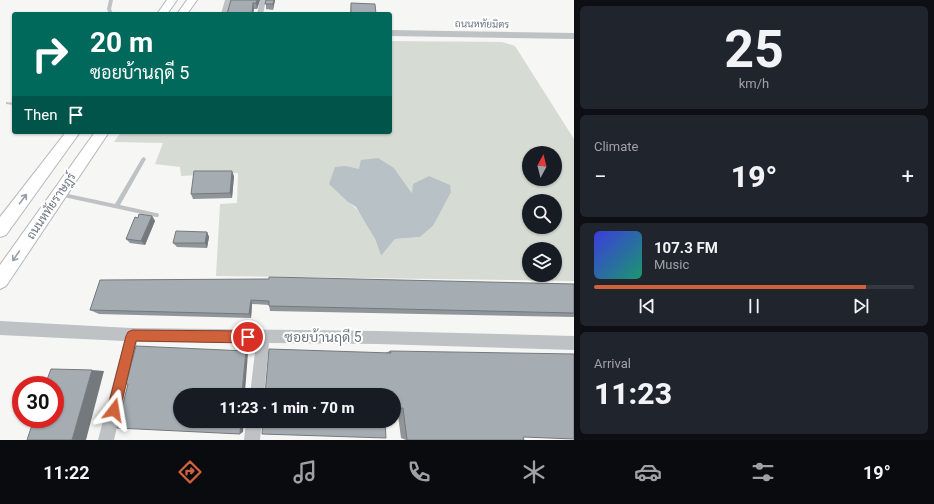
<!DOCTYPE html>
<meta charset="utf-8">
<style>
body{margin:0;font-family:Roboto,Sarabun,sans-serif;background:#20242c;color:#f1f3f6;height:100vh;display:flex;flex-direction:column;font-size:15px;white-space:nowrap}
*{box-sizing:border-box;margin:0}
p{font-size:13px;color:#9ea1a6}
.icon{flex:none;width:22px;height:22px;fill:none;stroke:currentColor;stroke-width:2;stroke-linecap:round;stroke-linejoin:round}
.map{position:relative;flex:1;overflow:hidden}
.side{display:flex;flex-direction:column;gap:6px;padding:6px;background:#0d0f14;width:360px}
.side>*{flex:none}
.hud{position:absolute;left:12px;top:12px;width:380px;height:122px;border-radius:4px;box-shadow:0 1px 3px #0004;background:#00695c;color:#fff;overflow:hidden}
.needle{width:26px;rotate:7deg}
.fabs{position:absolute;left:522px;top:146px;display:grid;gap:8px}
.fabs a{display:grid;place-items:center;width:40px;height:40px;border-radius:50%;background:#171b24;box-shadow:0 1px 3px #0004;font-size:20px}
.speed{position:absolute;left:12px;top:376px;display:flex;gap:8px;font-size:20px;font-weight:700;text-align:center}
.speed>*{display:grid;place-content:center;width:52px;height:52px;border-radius:50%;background:#171b24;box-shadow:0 1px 3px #0004;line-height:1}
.speed .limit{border:6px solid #d22;background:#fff;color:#111}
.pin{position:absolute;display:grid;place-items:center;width:34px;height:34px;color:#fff;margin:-17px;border:2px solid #fff;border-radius:50%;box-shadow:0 1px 4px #0007}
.me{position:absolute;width:44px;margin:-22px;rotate:14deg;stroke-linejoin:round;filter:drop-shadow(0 0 3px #0008)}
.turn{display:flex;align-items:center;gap:14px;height:84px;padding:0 12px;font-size:18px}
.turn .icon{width:52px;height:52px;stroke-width:2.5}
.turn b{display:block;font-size:28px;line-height:34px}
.then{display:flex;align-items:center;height:38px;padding:0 12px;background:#0003;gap:8px;font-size:15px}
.big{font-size:30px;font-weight:800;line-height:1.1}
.side .widget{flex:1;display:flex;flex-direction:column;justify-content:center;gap:6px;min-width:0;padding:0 14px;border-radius:6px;background:#20242c}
.side .dial{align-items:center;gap:0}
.dial b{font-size:52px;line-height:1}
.song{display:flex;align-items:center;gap:12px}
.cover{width:48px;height:48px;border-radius:6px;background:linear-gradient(135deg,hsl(240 70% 55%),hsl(160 70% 35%))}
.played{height:4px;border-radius:2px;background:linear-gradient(90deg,#cf623b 85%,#363941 85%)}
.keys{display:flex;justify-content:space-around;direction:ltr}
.heat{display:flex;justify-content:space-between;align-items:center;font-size:22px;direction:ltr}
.trip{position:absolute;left:173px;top:388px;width:228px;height:40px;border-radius:20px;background:#171b24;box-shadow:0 1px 3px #0004;font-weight:800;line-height:40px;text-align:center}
.menu{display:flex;height:64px;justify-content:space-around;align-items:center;background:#090b0e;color:#9ea1a6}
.menu .icon{width:28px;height:28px}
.menu .current{color:#cf623b}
.menu b{font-size:18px;color:#f1f3f6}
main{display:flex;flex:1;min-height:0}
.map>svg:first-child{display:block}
.green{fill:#d6dbd3;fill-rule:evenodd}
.water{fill:#b8c2c6}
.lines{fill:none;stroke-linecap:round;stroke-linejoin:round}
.secondary-casing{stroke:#b3b7bb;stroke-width:2}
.service{fill:#bec2c5;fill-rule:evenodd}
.minor{fill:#bec2c5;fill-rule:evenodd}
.tertiary{fill:#bec2c5;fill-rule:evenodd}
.secondary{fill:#fff;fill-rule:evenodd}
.wall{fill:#8f9599}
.shaded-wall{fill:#74797d}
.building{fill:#a6adb2;stroke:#74797d}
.oneway{stroke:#969fa7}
.route{fill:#cf623b;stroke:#874026}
.labels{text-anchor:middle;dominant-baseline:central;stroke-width:4;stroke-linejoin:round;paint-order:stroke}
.far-street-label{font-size:10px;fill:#697681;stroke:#fff}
.street-label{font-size:12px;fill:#697681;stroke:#fff}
.near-street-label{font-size:14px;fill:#697681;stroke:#fff}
</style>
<main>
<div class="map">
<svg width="574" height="440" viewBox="0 0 574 440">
<rect width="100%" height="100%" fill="#f6f6f4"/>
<!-- green -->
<path class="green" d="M 390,41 L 502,42 L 515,46 L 574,139 L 574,281 L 216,276 L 220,204 L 237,203 L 238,173 L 181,176 L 180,167 L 155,164 L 163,143 L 114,142 L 121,132 L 390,132 ZM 529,153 L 555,153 L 555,179 L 529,179 ZM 346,166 L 359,170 L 394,168 L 413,194 L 441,209 L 433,226 L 420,237 L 395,239 L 381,256 C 375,237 365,213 348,202 ZM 529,201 L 555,201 L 555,227 L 529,227 ZM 529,249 L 555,249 L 555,275 L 529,275 Z"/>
<!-- water -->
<polygon class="water" points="378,158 394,168 412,193 413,184 429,176 450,185 451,192 433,226 420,237 395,239 381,256 375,239 356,207 348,202 329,184 335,167 346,166 359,169 361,160"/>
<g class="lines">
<defs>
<g id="secondary">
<polygon points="167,0 177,0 167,14 157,14"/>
<polygon points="187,0 197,0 187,14 177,14"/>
<polygon points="66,132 80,132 6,235 0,237 0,217"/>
<polygon points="95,132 109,132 6,286 0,289 0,265"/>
</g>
</defs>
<!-- secondary casing -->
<use href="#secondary" class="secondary-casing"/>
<!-- service -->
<g class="service">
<polygon points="109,0 113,0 111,9 113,14 109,14 107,9"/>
<polygon points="6,102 14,103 14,105 6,104"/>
<polygon points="144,157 146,159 120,205 156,213 158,213 159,215 158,217 156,217 59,196 57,196 56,194 57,192 59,192 115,204 142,158"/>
</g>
<!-- minor -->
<g class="minor">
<polygon points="225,0 231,0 227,14 221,14"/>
<polygon points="260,0 266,0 263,14 257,14"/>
<polygon points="0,321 131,328 378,331 574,336 574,350 378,344 269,343 264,395 250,395 256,343 137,342 114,440 98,440 124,341 0,335"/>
<polygon points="246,421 262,421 260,440 244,440"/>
</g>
<!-- tertiary -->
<polygon class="tertiary" points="390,30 574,33 574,39 390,36"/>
<!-- secondary -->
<use href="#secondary" class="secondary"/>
</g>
<!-- wall -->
<g class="wall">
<polygon points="231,0 260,0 257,9 254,9 253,14 227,14"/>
<polygon points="266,0 275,0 273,10 266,9"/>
<polygon points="351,3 376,14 350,14"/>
<polygon points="234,176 232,198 193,199 191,194"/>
<polygon points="152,216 155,221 145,245 130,243 126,239 138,218"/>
<polygon points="207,232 209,237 207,248 177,247 173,243"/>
<polygon points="495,283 574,284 574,317 270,311 269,305 252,304 251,318 99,314 90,310"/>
<polygon points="390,351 523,437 524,440 406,440 401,438 397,408 385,353"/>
</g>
<!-- shaded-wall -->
<g class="shaded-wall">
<polygon points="257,0 260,0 257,9 256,3"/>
<polygon points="274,0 275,0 273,10 273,4"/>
<polygon points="253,3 254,9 253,14 252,14"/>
<polygon points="232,171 234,176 232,198 230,193"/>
<polygon points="152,216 155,221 145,245 141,241"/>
<polygon points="207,232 209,237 207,248 205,243"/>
<polygon points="251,300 252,304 251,318 249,314"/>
<polygon points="246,351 248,353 245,392 246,392 246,395 244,395 242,392"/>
<polygon points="92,370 104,371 86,440 72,440"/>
<polygon points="241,421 244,421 243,432 240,434"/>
</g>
<!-- building -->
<g class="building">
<polygon points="231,0 257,0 256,3 253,3 252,14 227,14"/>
<polygon points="266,0 274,0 273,4 265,4"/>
<polygon points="351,3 375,4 376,14 351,14"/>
<polygon points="194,171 232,171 230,193 191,194"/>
<polygon points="139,214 152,216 141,241 126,239 135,217 138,218"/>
<polygon points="176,231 207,232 205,243 173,243"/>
<polygon points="269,277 574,284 574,313 269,306 269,301 251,300 249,314 90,310 100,280 269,279"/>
<polygon points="136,346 246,351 242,392 244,392 244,395 180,395 180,421 241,421 240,434 117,428 128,384 126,384"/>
<polygon points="269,349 391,353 390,351 574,354 574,439 523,437 524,440 407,440 403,408 394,409 394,395 265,395"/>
<polygon points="51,369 92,370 72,440 27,440 34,419 55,419 55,385 45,385"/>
<polygon points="263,421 385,421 386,438 262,434"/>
</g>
<!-- one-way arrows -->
<defs><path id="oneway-shaft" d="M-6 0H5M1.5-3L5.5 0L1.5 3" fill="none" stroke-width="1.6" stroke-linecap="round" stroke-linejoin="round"/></defs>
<g class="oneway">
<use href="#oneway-shaft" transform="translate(23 199) rotate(-53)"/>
<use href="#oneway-shaft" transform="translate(16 256) rotate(124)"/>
</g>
<!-- route -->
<polygon class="route" points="132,330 248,331 252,333 254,337 252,341 248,343 136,341 120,410 118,415 114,416 109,415 107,410 126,336 128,332"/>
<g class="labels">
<!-- far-street labels -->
<g class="far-street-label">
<text transform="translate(482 24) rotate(1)">ถนนหทัยมิตร</text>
</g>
<!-- street labels -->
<g class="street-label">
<text transform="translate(51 206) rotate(-56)">ถนนหทัยราษฎร์</text>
</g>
<!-- near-street labels -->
<g class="near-street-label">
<text x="323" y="337">ซอยบ้านฤดี 5</text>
</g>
</g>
</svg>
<div class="fabs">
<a><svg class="needle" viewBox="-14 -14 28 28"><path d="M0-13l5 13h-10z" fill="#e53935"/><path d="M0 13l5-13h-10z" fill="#9ea1a6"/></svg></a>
<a><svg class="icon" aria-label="search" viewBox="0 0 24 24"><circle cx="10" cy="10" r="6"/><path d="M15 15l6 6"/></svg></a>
<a><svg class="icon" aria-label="layers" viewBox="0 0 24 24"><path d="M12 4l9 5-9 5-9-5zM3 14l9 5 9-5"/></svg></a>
</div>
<div class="speed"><div class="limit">30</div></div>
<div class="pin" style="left:248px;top:337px;background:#d93025"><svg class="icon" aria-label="arrive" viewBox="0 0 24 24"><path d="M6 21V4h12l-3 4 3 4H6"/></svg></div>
<svg class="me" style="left:114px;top:410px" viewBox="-20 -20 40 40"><path d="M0-17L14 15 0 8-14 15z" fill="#cf623b" stroke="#fff" stroke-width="4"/></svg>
<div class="trip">11:23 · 1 min · 70 m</div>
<div class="hud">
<div class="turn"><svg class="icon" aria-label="right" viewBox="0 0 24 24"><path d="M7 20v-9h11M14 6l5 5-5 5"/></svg><div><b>20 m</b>ซอยบ้านฤดี 5</div></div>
<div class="then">Then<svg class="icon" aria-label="arrive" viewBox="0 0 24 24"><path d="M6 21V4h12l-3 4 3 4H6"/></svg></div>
</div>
</div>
<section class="side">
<div class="widget dial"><b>25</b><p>km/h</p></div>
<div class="widget"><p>Climate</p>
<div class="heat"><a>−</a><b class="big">19°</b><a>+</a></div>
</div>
<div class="widget">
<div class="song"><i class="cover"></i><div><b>107.3 FM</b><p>Music</p></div></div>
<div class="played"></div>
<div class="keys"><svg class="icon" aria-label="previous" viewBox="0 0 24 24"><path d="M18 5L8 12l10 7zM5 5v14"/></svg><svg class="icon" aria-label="pause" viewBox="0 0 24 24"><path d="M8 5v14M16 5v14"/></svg><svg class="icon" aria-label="next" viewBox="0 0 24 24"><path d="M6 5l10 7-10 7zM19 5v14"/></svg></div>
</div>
<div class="widget"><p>Arrival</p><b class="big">11:23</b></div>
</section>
</main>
<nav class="menu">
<b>11:22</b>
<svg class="icon current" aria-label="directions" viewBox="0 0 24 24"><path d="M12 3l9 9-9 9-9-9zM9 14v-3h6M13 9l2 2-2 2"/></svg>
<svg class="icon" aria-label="music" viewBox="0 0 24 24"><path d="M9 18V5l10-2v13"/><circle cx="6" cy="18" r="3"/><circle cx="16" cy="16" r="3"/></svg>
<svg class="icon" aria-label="phone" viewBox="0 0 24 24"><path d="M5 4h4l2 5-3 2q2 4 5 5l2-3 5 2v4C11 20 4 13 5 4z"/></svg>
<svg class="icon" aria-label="climate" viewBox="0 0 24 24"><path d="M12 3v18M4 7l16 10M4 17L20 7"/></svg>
<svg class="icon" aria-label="car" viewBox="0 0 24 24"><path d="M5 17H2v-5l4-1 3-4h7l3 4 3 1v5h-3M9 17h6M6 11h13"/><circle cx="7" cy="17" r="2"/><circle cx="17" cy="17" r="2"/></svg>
<svg class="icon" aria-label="filters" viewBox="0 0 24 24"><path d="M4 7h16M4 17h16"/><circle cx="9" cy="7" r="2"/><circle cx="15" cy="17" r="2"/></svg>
<b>19°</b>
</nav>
